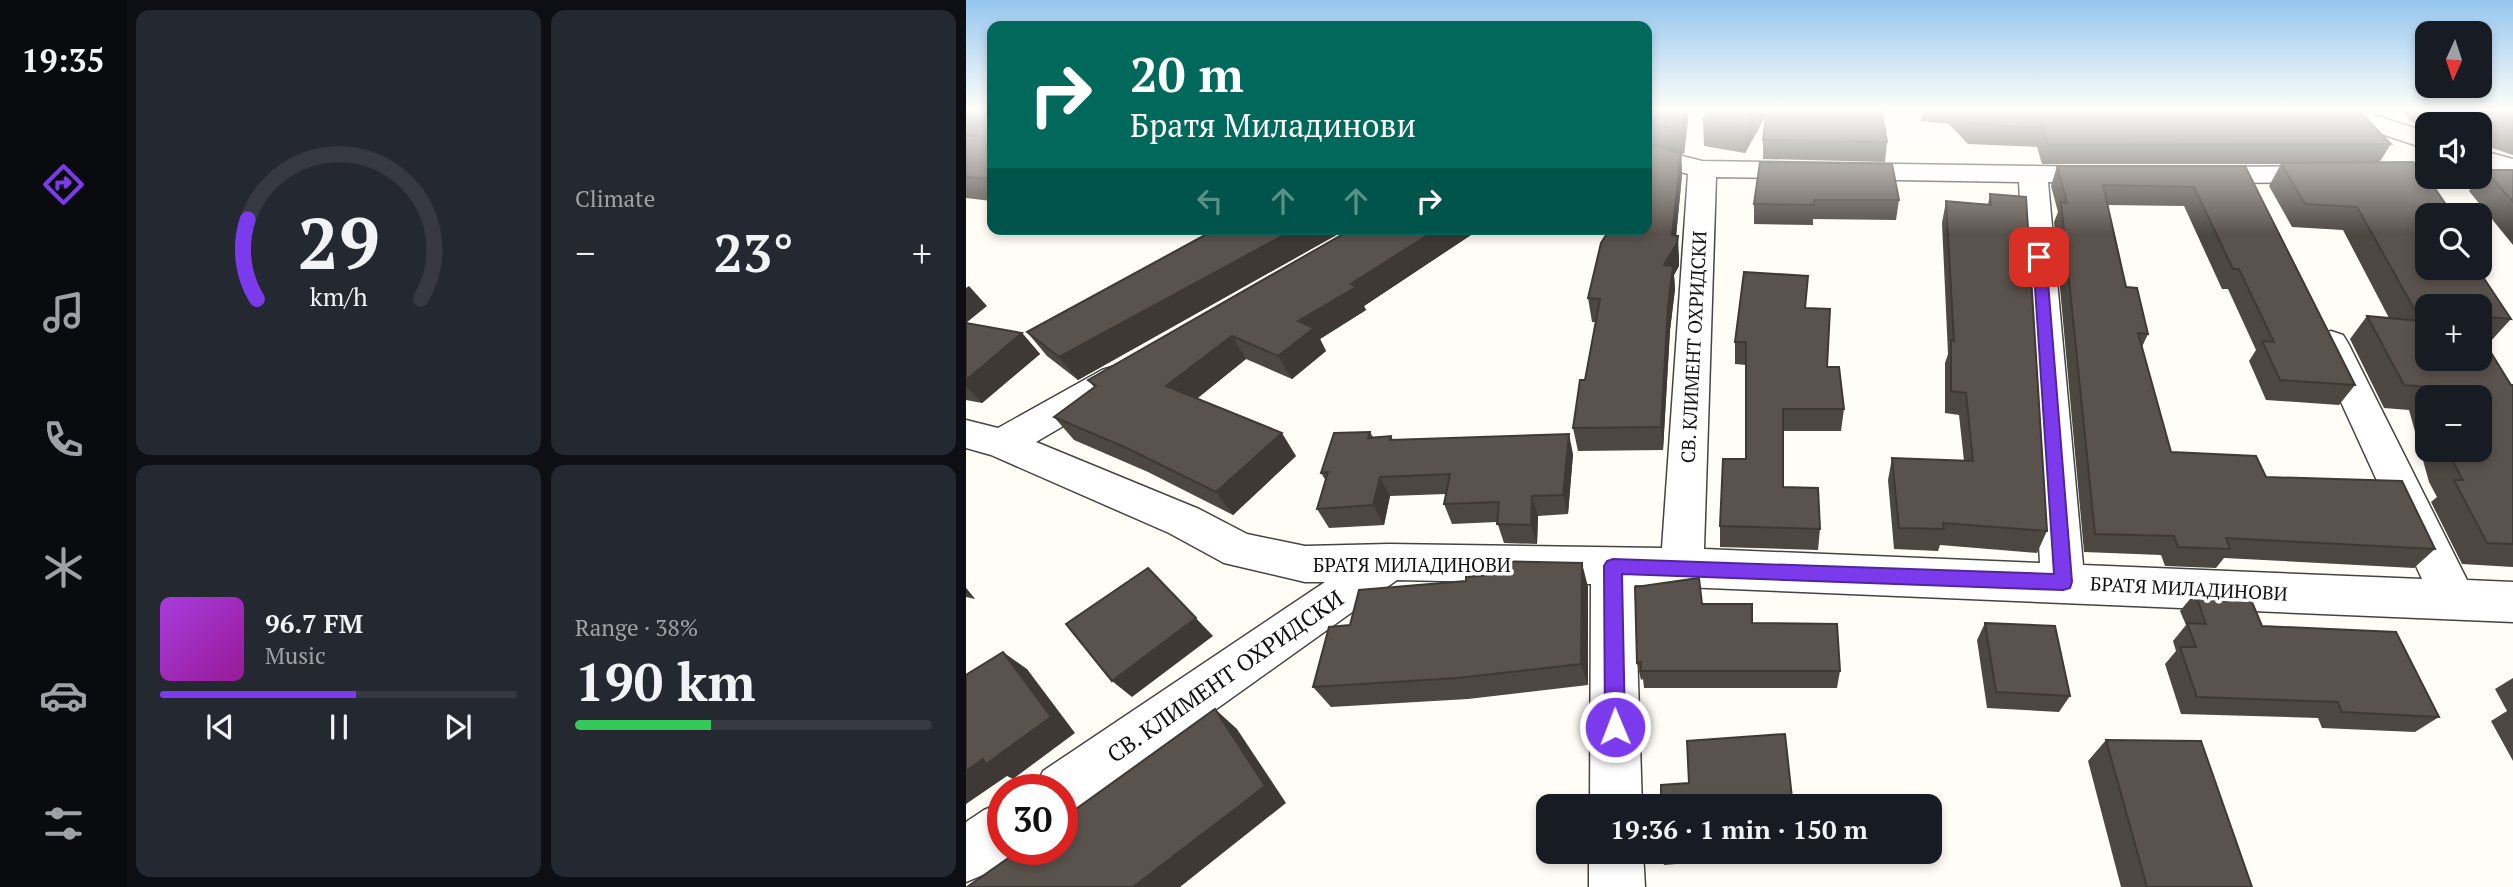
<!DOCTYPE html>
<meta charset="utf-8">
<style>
body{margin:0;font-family:"PT Serif",serif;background:#242831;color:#f1f3f6;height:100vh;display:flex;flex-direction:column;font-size:26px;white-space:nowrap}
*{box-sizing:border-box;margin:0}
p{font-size:23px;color:#9ea1a6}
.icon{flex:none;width:38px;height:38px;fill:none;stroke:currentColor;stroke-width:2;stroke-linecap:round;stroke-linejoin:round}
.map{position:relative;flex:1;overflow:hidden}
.drawer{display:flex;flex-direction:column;gap:10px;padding:10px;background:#0d0f14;width:840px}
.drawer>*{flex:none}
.guide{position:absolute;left:21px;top:21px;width:665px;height:214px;border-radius:14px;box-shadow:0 4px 10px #0003;background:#00695c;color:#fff;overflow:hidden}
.needle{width:46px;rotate:183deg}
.buttons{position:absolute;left:1449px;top:21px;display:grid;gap:14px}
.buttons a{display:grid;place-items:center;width:77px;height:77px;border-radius:14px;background:#171b24;box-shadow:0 4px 10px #0003;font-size:35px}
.speed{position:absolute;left:21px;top:774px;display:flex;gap:14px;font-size:35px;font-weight:700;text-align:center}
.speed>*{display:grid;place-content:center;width:91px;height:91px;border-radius:50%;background:#171b24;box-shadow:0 4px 10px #0003;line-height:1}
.speed .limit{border:10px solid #d22;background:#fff;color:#111}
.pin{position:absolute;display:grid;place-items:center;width:60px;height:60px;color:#fff;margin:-30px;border-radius:14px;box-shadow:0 4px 10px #0006}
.me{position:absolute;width:77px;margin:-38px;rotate:359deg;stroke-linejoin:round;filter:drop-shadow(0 0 5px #0008)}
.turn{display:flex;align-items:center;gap:24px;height:147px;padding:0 28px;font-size:32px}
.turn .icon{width:91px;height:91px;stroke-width:2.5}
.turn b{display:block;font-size:49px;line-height:60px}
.lanes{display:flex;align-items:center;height:66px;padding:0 28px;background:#0003;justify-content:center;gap:35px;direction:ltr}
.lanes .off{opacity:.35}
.big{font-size:52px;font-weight:800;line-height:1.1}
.drawer .card{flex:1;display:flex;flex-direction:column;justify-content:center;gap:10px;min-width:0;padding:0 24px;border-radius:14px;background:#242831}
.drawer .dial{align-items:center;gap:0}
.dial svg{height:182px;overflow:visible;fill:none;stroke:#363941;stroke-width:7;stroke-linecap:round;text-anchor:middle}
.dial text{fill:#f1f3f6;stroke:none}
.song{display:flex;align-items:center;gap:21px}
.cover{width:84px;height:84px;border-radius:10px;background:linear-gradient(135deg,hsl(280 70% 55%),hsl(300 70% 35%))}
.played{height:7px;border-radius:4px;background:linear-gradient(90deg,#7c3aed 55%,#363941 55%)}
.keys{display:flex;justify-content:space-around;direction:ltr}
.heat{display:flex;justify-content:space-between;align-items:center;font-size:38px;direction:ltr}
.charge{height:10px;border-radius:5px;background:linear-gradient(90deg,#34c759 38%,#363941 0)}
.drawer .tiles{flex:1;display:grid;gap:10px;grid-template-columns:repeat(2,1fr)}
.trip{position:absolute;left:570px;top:794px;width:406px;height:70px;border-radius:14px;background:#171b24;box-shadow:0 4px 10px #0003;font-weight:800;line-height:70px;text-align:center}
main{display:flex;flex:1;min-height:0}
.menu{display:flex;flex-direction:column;width:126px;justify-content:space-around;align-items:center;background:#090b0e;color:#9ea1a6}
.menu .icon{width:49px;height:49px}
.menu .selected{color:#7c3aed}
.menu b{font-size:32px;color:#f1f3f6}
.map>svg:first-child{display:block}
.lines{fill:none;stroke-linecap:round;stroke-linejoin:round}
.minor-casing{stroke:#444;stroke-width:3}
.minor{fill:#fff;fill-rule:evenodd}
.wall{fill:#4d4742;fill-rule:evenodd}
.shaded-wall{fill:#3f3936}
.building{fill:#5a524d;stroke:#3f3936;stroke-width:2}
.route{fill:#7c3aed;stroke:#51269a;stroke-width:2}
.labels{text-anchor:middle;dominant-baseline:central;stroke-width:7;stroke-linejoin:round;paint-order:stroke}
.street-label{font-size:19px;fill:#111;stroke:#fff}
.near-street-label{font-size:23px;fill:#111;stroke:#fff}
</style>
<main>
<nav class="menu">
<b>19:35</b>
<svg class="icon selected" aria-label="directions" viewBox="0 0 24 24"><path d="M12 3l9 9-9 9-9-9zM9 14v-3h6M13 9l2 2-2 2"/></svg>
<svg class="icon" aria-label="music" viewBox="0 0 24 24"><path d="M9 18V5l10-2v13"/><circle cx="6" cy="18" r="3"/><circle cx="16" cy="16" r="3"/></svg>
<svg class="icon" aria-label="phone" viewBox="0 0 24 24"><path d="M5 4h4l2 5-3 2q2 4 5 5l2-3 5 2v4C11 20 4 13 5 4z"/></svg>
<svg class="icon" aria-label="climate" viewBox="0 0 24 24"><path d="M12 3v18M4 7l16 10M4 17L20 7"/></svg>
<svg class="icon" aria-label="car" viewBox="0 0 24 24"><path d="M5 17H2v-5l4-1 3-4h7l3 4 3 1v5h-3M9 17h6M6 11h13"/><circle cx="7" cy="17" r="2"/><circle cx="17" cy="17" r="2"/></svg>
<svg class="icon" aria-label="filters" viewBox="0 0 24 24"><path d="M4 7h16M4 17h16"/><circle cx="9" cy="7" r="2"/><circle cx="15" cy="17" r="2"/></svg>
</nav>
<section class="drawer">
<div class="tiles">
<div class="card dial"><svg viewBox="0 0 100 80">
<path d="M14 69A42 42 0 1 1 86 69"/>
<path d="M14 69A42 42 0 0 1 10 34" stroke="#7c3aed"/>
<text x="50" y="56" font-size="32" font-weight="700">29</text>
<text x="50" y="72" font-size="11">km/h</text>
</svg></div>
<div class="card"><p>Climate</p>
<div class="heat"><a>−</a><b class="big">23°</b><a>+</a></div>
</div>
<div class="card">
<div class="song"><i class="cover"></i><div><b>96.7 FM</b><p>Music</p></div></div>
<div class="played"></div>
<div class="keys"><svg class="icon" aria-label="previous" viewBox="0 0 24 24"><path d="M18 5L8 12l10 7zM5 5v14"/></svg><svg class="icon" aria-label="pause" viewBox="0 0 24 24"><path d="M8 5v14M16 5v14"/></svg><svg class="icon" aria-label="next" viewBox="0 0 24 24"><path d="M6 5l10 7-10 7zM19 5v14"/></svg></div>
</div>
<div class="card"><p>Range · 38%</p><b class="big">190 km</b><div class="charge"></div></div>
</div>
</section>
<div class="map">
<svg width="1547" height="887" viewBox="0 0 1547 887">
<rect width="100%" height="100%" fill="#fffdf5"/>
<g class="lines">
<defs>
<g id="minor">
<polygon points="1354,110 1392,110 1461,132 1461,149 1358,115"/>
<path d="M 681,147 L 736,161 L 1139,167 L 1149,169 L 1153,175 L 1149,181 L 1139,183 L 1082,182 L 1117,565 L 1456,579 L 1348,343 L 1353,335 L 1365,331 L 1377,335 L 1382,343 L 1501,580 L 1547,582 L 1547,622 L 669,585 L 676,807 L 624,807 L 625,584 L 431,580 L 113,807 L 96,815 L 96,789 L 69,789 L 77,771 L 359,582 L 339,582 L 258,563 L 203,533 L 25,455 L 0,448 L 0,420 L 32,428 L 136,370 L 149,366 L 162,370 L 167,379 L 162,388 L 70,442 L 233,509 L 281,534 L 339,546 L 423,544 L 696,548 L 722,174 L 681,163 ZM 750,177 L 1053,182 L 1074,563 L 738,549 Z"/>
<polygon points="1514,150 1547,159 1547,176 1514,167"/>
<polygon points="1461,166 1461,177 1473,177 1471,180 1461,182 1231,183 1221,181 1217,175 1221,169 1231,167"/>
<polygon points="37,802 37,849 55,849 19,874 0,882 0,822 18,810"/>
<polygon points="623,852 677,852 679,887 623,887"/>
</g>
</defs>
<!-- minor casing -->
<use href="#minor" class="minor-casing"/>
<!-- minor -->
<use href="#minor" class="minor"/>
</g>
<!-- wall -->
<g class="wall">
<polygon points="0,110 26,110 26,201 0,198"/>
<polygon points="681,110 721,110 722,119 718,154 715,153 716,175 710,236 713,259 713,266 708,275 709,289 704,330 697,450 612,451 607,428 619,380 630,322 626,322 622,298 681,229"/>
<polygon points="800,110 779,153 738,146 737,119"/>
<path d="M 956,110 L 1392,110 L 1425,144 L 1413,163 L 1461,215 L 1545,319 L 1524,342 L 1518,342 L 1545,385 L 1547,385 L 1547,567 L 1496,564 L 1465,502 L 1471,497 L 1463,482 L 1443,410 L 1418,408 L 1384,339 L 1401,316 L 1423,318 L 1377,230 L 1326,227 L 1303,186 L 1315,164 L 1076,164 L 1071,147 L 1002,144 L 983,124 L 955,121 ZM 1461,306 L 1514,306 L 1514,359 ZM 1461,397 L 1514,397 L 1514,450 L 1461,450 Z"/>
<polygon points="1436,110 1547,110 1547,155 1514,144 1514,124 1461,124 1461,126 1444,121"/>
<polygon points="797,140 921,142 919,162 797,159"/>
<polygon points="794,162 933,200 930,220 847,219 847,225 788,224 788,204"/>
<polygon points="1091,166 1279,166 1389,385 1373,405 1300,400 1283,361 1290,350 1262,289 1256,289 1218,206 1142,205 1160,287 1182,334 1176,347 1205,452 1300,477 1469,549 1448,568 1258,558 1250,568 1199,566 1195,555 1118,552 1088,222 1092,212 1085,186"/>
<polygon points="1519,170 1547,170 1547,245 1503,191"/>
<polygon points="1024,194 1081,531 1071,553 974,545 972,551 928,549 922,480 926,458 998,461 993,415 979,413 979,363 982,354 976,223 980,201 1022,204"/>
<polygon points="237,229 381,229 112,380 81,356 61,332 247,231"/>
<polygon points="386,229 514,229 398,306 400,310 354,339 360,351 326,379 280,359 230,399 330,456 267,515 182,472 108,440 88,417 128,387 122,380"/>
<polygon points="839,308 878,409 875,431 817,431 817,487 854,529 852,550 754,547 754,526 780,459 780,365 769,364 769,342"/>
<polygon points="0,323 56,333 74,354 16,403 0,400"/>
<polygon points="404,432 407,437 425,436 427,440 607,454 602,514 572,516 571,544 538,543 531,522 486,524 478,504 480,494 424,496 418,525 363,528 351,509 360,481 355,473"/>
<polygon points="622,587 622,685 502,699 365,707 347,687 384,625"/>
<polygon points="0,588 9,599 0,597"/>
<polygon points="1229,593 1296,626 1473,717 1449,732 1356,728 1352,718 1215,714 1199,664 1210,651 1207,641 1220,625 1214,611"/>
<polygon points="736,604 786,623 874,671 871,688 678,688 677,679 675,680 671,663"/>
<polygon points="1019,623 1104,696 1093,712 1021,708 1011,640"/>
<polygon points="1547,678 1547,761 1525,721 1541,711 1529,689"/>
<polygon points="1140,740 1286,887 1155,887 1122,761"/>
<polygon points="695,852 829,852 828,854 698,865"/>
</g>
<!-- shaded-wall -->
<g class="shaded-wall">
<polygon points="719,110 721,110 722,119 718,154 717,131"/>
<polygon points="789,110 800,110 800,116 779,153 779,126"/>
<polygon points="715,153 716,175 709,247 712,236 713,259 713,266 708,275 709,289 704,330 697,450 695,427 698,265 706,235"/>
<polygon points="329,229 381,229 112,380 93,357"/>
<polygon points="471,229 514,229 398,306 400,310 354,339 360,351 326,379 312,356 332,321 385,284"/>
<polygon points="3,286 21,306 0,323 0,288"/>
<polygon points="56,333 74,354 16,403 0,386 0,380"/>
<polygon points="266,336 280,359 217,410 200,386"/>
<polygon points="316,433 330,456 267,515 250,492"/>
<polygon points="603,434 607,454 602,514 597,495"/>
<polygon points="414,477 424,496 418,525 407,505"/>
<polygon points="566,496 572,516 571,544 565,525"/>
<polygon points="616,563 622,587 622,685 615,664"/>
<polygon points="182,568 247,636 166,697 146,681"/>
<polygon points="0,588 9,599 0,593"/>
<polygon points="37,652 61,669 109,733 47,779 41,776 0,804 0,771 17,759"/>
<polygon points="249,709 271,729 320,803 214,887 167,887"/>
</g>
<!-- building -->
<g class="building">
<polygon points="0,110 26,110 26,179 0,177 0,135 11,137 12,117 0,116"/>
<polygon points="681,110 719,110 717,131 681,122"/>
<polygon points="744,110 789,110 779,126 737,119"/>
<polygon points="801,110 915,110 921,142 797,140"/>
<polygon points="992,110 1392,110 1425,144 1082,145 1076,128 1006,124"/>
<polygon points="1483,110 1547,110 1547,131"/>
<polygon points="681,143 715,153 706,235 712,236 711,243 698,265 707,266 702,306 695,427 607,428 614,380 619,380 634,299 622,298 635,243 644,229 681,229"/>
<polygon points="794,162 926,164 933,200 848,200 848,205 788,204"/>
<polygon points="1447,162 1459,174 1487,215 1461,215 1461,268 1511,268 1545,319 1514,316 1514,306 1461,306 1461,359 1514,359 1514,335 1545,385 1547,385 1547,544 1521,543 1488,480 1497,480 1486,460 1482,450 1514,450 1514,397 1466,397 1463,387 1438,385 1401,316 1455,321 1391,207 1339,204 1315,163"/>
<polygon points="1091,166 1279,166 1389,385 1314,380 1296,341 1308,342 1273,269 1267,269 1228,187 1137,185 1160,287 1171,288 1182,334 1172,333 1205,452 1290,456 1300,477 1436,481 1469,549 1260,538 1264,549 1212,547 1208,536 1129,534 1095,202 1101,203"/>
<polygon points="1519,170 1547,170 1547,202"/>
<polygon points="1024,194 1060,197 1081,531 977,523 978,529 933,528 926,458 1007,461 1000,393 985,391 985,340 988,341 980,201 1025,205"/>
<polygon points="250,229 329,229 93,357 61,332"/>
<polygon points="386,229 471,229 385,284 390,287 332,321 348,328 312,356 266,336 200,386 316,433 250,492 163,449 88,417 130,386 122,380"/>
<polygon points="778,272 842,276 839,308 864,309 861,367 873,367 878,409 817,409 817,487 852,488 854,529 754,526 757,459 780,459 780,342 769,342"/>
<polygon points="0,323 56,333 0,380"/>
<polygon points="404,432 402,438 425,436 424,440 603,434 597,495 566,496 565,525 531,524 533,502 478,504 484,474 414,477 407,505 351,509 362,472 355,473 368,433"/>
<polygon points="525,561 616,563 615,664 491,678 347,687 363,627 384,625 393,590 500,581 500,577 524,575"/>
<polygon points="182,568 230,618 146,681 100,624"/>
<polygon points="733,578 736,604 786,604 786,623 871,624 874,671 675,671 675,662 671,663 669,587"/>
<polygon points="1229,593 1283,595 1296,626 1430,632 1473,717 1376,712 1372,702 1231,697 1214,647 1230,647 1221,623 1240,624"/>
<polygon points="1019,623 1089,626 1104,696 1030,692"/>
<polygon points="37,652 85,717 20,764 17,759 0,771 0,675"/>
<polygon points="249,709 299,786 167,887 1,887 55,849 96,849 96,819"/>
<polygon points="819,734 827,807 695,807 695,785 723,783 721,741"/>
<polygon points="1140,740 1235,741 1286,887 1181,887"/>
</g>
<!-- sky -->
<linearGradient id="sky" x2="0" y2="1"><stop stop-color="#95c6ee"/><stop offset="0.47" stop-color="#fffefa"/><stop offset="1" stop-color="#fffefa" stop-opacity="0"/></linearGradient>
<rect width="1547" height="234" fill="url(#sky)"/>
<!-- route -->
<polygon class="route" points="1073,253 1080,257 1106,582 1104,588 1097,590 656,574 659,727 656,734 649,737 642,734 639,727 638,566 641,561 647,559 1088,574 1067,257"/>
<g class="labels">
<!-- street labels -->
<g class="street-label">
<text transform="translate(727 347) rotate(-87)">СВ. КЛИМЕНТ ОХРИДСКИ</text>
<text x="446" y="564">БРАТЯ МИЛАДИНОВИ</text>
<text transform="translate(1223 588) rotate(3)">БРАТЯ МИЛАДИНОВИ</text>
</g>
<!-- near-street labels -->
<g class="near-street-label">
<text transform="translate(259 676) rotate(-35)">СВ. КЛИМЕНТ ОХРИДСКИ</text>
</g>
</g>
</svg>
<div class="buttons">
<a><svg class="needle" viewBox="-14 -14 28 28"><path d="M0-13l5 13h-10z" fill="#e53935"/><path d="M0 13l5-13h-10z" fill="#9ea1a6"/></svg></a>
<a><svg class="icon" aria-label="sound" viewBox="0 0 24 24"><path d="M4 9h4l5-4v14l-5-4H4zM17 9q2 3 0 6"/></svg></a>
<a><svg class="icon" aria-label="search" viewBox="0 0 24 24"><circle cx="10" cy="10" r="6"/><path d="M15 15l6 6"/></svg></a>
<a>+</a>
<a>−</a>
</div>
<div class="speed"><div class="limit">30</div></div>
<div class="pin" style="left:1073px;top:257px;background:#d93025"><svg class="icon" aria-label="arrive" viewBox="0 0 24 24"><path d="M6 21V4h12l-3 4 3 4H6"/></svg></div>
<svg class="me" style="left:649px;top:727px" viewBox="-20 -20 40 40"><circle r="17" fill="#7c3aed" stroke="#fff" stroke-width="3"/><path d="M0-11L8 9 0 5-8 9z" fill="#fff"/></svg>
<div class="trip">19:36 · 1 min · 150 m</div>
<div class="guide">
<div class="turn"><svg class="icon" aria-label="right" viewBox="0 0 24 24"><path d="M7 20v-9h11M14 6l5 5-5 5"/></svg><div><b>20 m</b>Братя Миладинови</div></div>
<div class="lanes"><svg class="icon off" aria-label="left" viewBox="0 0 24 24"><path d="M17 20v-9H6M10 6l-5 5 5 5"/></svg><svg class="icon off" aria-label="ahead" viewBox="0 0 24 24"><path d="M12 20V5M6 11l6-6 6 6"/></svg><svg class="icon off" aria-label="ahead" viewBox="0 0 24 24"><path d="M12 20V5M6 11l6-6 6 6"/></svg><svg class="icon" aria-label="right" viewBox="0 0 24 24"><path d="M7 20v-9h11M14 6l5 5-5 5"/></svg></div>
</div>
</div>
</main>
